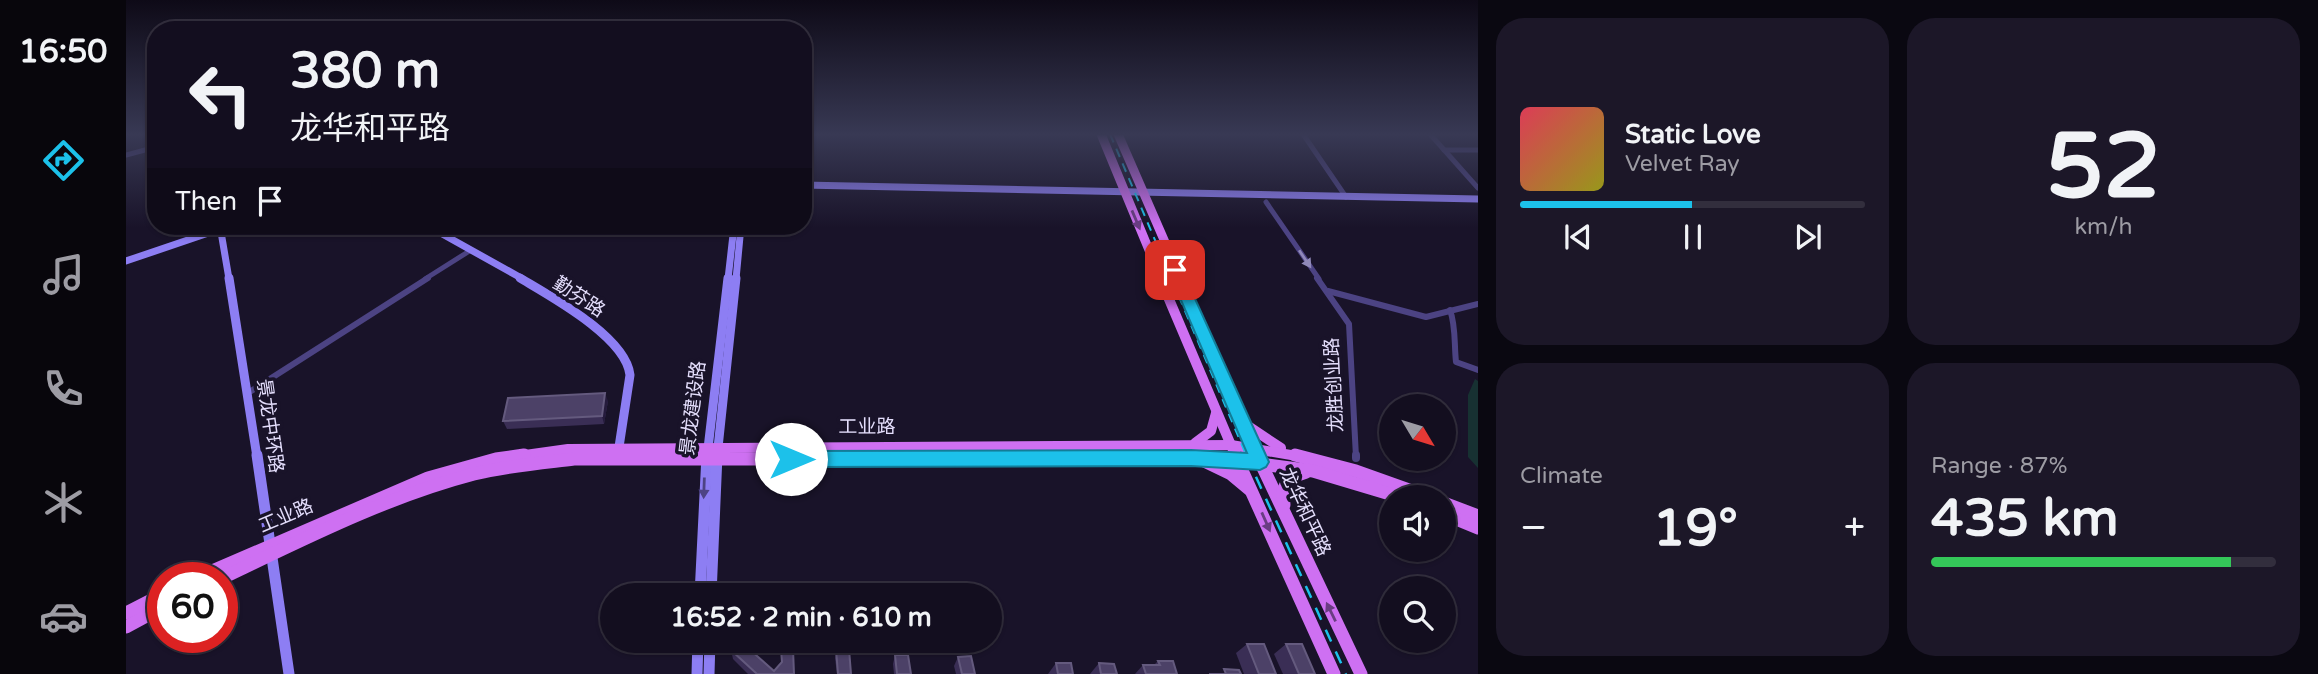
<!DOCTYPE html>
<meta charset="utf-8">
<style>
body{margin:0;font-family:"Varela Round","Noto Sans SC",sans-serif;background:#1c1728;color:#f1f3f6;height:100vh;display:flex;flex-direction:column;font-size:26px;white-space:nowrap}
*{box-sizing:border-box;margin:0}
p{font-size:23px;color:#9d9ca4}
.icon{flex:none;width:38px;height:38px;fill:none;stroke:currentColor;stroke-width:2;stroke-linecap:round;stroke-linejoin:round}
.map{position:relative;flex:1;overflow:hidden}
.side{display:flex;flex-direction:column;gap:18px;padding:18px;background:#0a0811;width:840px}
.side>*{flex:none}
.hud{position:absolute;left:21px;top:21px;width:665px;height:214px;border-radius:28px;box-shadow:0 2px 5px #0004,0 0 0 2px #322e3d;background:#130e1f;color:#f1f3f6;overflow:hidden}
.needle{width:46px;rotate:128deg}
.tools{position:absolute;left:1253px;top:394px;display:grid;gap:14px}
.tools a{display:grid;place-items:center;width:77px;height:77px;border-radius:50%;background:#130e1f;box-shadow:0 2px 5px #0004,0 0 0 2px #322e3d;font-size:35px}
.speed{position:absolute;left:21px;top:562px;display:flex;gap:14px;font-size:35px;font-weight:700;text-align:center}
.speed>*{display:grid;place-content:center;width:91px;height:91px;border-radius:50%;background:#130e1f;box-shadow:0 2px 5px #0004,0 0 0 2px #322e3d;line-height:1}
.speed .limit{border:10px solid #d22;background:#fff;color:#111}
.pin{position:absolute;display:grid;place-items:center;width:60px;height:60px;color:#fff;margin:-30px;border-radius:14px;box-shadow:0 4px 10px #0006}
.me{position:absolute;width:77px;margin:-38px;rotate:90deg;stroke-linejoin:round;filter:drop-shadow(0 0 5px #0008)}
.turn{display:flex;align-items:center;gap:24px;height:147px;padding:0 28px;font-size:32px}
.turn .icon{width:91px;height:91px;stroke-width:2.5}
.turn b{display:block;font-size:49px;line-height:60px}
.then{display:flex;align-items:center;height:66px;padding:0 28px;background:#0003;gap:14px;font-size:26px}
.big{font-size:52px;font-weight:700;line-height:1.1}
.side .widget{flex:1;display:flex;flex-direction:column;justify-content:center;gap:10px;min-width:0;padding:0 24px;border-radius:28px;background:#1c1728}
.side .dial{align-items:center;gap:0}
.dial b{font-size:91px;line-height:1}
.song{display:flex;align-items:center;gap:21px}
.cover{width:84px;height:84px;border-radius:10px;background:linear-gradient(135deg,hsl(350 70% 55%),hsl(60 70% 35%))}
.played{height:7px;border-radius:4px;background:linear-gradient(90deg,#1cc1ea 50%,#322e3d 50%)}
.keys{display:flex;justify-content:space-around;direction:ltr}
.heat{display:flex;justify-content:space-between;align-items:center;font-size:38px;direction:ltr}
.charge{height:10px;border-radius:5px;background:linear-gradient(90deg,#34c759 87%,#322e3d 0)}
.side .tiles{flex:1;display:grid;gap:18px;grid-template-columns:repeat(2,1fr)}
.trip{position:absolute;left:474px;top:583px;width:402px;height:70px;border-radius:35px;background:#130e1f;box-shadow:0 2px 5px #0004,0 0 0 2px #322e3d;font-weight:700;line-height:70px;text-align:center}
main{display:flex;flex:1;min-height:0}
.menu{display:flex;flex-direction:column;width:126px;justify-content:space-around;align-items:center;background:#08060c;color:#9d9ca4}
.menu .icon{width:49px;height:49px}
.menu .selected{color:#1cc1ea}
.menu b{font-size:32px;color:#f1f3f6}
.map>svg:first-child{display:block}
.green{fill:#173132}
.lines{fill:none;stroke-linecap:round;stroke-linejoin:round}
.street-far2{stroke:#4c4383;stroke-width:5}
.street-far1{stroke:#4c4383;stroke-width:6}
.street{stroke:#4c4383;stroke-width:8}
.secondary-far2{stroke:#8d7ef3;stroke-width:7}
.secondary-far1{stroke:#8d7ef3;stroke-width:9}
.secondary{stroke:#8d7ef3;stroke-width:11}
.primary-far2{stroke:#ce70f2;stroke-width:9}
.primary-far1{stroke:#ce70f2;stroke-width:10}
.primary{stroke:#ce70f2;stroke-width:13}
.rail-far1{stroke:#1cc1ea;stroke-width:2;stroke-dasharray:9 7;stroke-linecap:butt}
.rail{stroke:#1cc1ea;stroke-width:2.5;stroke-dasharray:13 11;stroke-linecap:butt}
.wall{fill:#3a2e55}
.shaded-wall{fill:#251b3c}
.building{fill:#4c4167;stroke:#645a7e;stroke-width:2}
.oneway{fill:#6a3d83}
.oneway2{fill:#9089b9}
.oneway3{fill:#4d4384}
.route{fill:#1cc1ea;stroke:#127d98;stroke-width:2}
.labels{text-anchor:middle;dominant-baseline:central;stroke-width:7;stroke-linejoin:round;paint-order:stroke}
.street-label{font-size:19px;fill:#e4defc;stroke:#191329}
</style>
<main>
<nav class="menu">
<b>16:50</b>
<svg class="icon selected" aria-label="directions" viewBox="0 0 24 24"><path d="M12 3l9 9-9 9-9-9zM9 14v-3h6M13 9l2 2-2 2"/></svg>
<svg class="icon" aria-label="music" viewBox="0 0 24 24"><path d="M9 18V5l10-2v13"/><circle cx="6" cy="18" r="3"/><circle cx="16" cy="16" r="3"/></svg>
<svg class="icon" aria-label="phone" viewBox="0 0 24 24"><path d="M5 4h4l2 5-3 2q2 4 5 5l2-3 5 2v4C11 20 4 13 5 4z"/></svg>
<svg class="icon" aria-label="climate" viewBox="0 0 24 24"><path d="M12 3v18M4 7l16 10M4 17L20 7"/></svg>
<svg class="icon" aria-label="car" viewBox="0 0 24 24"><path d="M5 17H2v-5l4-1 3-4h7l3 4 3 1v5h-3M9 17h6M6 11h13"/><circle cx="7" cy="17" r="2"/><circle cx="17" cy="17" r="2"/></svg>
</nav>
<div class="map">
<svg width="1352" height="674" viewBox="0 0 1352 674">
<rect width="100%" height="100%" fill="#191329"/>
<!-- green -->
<polygon class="green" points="1349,379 1352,381 1352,468 1342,457 1342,395"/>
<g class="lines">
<!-- street-far2 -->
<g class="street-far2">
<polyline points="1177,134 1220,197"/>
<polyline points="1304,134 1352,188"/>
<polyline points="1318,150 1352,150"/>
<polyline points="0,155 30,147"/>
<polyline points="1140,202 1193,279"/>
<polyline points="299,279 345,250"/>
</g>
<!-- street-far1 -->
<g class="street-far1">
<polyline points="1191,278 1223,324 1230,457"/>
<polyline points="1202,291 1300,317 1352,304"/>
<path d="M 1324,310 C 1330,326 1328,344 1330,362 L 1352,370"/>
<polyline points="122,393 302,278"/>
</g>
<!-- street -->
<polyline class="street" points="1230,455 1230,458"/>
<!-- secondary-far2 -->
<g class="secondary-far2">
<polyline points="677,185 1352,199"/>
<polyline points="94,226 103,279"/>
<polyline points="302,226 397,279"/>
<polyline points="0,261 103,226"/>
<polyline points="602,279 608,226"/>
<polyline points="610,279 615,226"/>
</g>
<!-- secondary-far1 -->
<g class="secondary-far1">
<polyline points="103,278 131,457"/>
<path d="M 394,278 C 424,296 500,337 504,375 L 493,447"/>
<polyline points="581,457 602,278"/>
<polyline points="591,457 610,278"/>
</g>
<!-- secondary -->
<g class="secondary">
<polyline points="131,455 163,674"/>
<polyline points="574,595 581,455"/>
<polyline points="585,595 591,455"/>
<polyline points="571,674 572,640"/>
<polyline points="583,674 584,640"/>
</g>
<!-- primary-far2 -->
<g class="primary-far2">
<polyline points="975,134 1035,279"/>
<polyline points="992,134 1055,279"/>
</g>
<!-- primary-far1 -->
<g class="primary-far1">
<polyline points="1034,278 1110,457"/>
<polyline points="1054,278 1132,457"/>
<polyline points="1119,424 1155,448"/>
<polyline points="1069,443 1085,431 1090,413"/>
<polyline points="385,457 442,449 1105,445 1177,457"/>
</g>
<!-- primary -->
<g class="primary">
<polyline points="1109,455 1208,674"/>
<polyline points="1131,455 1235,674"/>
<polyline points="1169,455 1230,471 1303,497"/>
<polyline points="1078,461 1105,474 1123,489"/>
<polyline points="1318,503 1352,516"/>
<polyline points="1158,505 1157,491 1163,478 1180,472"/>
<polyline points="1318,514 1352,528"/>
<polyline points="70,578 302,478 370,459 398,455"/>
<path d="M 96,578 C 178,539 260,497 348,474 C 380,466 415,463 448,459 L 1097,459 L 1187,471 L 1274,497"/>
<polyline points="0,613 37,594"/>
<polyline points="0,627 37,607"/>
</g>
<!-- rail-far1 -->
<polyline class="rail-far1" points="984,134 1121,457"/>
<!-- rail -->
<polyline class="rail" points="1120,455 1220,674"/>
</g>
<!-- wall -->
<g class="wall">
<polygon points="482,401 478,424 381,429 377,421"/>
<polygon points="1121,644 1150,674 1118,674 1110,653"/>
<polygon points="1160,644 1189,674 1157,674 1148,654"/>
<polygon points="710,649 725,674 711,674 709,658"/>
<polygon points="605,650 648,671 668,674 622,674 607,659"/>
<polygon points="769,655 785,674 768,674 767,664"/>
<polygon points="832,657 849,674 830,674 828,666"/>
<polygon points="1032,661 1051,674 1009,674 1017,665 1028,665"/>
<polygon points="930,663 947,674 922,674"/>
<polygon points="973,663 991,674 964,674"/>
</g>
<!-- shaded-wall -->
<polygon class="shaded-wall" points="479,393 482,401 478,424 476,416"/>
<!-- building -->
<g class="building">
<polygon points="479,393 476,416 377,421 382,398"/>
<polygon points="1121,644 1138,644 1150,674 1133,674"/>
<polygon points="1160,644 1176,644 1189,674 1173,674"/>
<polygon points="623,649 648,671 656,662 655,650 667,649 668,674 631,674 605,650"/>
<polygon points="710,649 723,649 725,674 712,674"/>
<polygon points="769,655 782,655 785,674 771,674"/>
<polygon points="845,656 849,674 836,674 832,657"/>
<polygon points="1032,661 1047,661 1051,674 1020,674 1017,665 1034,665"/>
<polygon points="930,663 945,663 947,674 932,674"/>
<polygon points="973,663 988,664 991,674 975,674"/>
<polygon points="1098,669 1113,670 1115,674 1083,674 1100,674"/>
</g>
<!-- one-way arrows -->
<defs><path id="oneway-solid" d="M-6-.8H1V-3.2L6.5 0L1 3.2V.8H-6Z" transform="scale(1.75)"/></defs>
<g class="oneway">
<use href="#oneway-solid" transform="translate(1010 220) rotate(67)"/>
<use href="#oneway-solid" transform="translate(1140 522) rotate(66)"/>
<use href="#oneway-solid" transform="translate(1205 612) rotate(-116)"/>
</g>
<use class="oneway2" href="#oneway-solid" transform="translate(1179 259) rotate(56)"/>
<use class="oneway3" href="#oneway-solid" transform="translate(578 488) rotate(92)"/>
<!-- sky -->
<linearGradient id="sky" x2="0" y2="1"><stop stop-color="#0e0a17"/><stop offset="0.59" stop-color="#383954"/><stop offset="1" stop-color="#383954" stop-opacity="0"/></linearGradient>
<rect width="1352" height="228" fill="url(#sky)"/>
<!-- route -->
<polygon class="route" points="1049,265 1056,270 1143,462 1140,467 1134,470 1065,466 665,467 659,465 656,459 659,454 665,451 1065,450 1121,453 1042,270"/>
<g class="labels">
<!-- street labels -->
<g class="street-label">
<text transform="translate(453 297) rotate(33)">勤芬路</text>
<text transform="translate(1208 385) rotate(-93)">龙胜创业路</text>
<text transform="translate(567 408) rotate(-83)">景龙建设路</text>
<text transform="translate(144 426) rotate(82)">景龙中环路</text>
<text x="741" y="427">工业路</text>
<text transform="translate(1179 512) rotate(65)">龙华和平路</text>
<text transform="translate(160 516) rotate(-23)">工业路</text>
</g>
</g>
</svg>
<div class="tools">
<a><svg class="needle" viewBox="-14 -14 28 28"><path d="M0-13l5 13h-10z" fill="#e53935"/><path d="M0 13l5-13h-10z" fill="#9d9ca4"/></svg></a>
<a><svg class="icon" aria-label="sound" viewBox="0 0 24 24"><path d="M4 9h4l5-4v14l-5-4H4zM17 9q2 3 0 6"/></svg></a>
<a><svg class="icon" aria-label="search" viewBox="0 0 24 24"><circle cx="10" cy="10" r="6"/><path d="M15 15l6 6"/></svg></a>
</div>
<div class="speed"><div class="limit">60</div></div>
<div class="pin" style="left:1049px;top:270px;background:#d93025"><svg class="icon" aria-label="arrive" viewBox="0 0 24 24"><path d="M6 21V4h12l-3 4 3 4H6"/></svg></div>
<svg class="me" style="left:665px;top:459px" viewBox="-20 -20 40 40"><circle r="19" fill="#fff"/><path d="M0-13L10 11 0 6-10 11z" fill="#1cc1ea"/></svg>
<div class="trip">16:52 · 2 min · 610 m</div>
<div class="hud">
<div class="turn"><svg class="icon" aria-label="left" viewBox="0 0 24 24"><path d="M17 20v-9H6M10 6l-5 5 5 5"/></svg><div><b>380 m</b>龙华和平路</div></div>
<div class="then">Then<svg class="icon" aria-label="arrive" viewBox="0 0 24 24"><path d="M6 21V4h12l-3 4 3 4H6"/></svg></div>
</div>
</div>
<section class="side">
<div class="tiles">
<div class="widget">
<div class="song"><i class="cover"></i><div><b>Static Love</b><p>Velvet Ray</p></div></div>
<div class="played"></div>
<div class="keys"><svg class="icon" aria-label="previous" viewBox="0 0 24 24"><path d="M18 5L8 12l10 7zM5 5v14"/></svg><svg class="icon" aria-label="pause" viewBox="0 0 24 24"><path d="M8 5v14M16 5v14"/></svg><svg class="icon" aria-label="next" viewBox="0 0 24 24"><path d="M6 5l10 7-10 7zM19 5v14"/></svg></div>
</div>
<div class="widget dial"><b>52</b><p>km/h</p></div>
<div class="widget"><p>Climate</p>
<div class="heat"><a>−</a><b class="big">19°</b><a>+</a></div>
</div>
<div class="widget"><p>Range · 87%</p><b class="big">435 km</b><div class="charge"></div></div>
</div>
</section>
</main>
